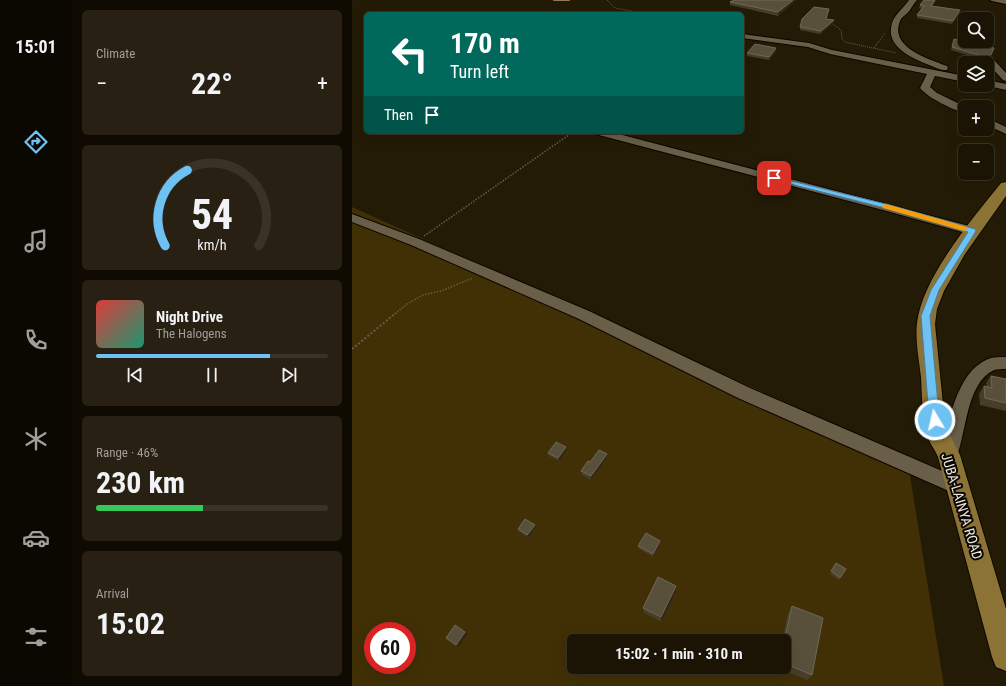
<!DOCTYPE html>
<meta charset="utf-8">
<style>
body{margin:0;font-family:"Roboto Condensed",sans-serif;background:#282113;color:#f1f3f6;height:100vh;display:flex;flex-direction:column;font-size:15px;white-space:nowrap}
*{box-sizing:border-box;margin:0}
p{font-size:13px;color:#a09e9a}
.icon{flex:none;width:22px;height:22px;fill:none;stroke:currentColor;stroke-width:2;stroke-linecap:round;stroke-linejoin:round}
.map{position:relative;flex:1;overflow:hidden}
.sheet{display:flex;flex-direction:column;gap:10px;padding:10px;background:#0f0b02;width:280px}
.sheet>*{flex:none}
.banner{position:absolute;left:12px;top:12px;width:380px;height:122px;border-radius:6px;box-shadow:0 4px 16px #0002,0 0 0 1px #393326;background:#00695c;color:#fff;overflow:hidden}
.buttons{position:absolute;left:606px;top:12px;display:grid;gap:8px}
.buttons a{display:grid;place-items:center;width:36px;height:36px;border-radius:6px;background:#1b1404;box-shadow:0 4px 16px #0002,0 0 0 1px #393326;font-size:20px}
.speed{position:absolute;left:12px;top:622px;display:flex;gap:8px;font-size:20px;font-weight:700;text-align:center}
.speed>*{display:grid;place-content:center;width:52px;height:52px;border-radius:50%;background:#1b1404;box-shadow:0 4px 16px #0002,0 0 0 1px #393326;line-height:1}
.speed .limit{border:6px solid #d22;background:#fff;color:#111}
.pin{position:absolute;display:grid;place-items:center;width:34px;height:34px;color:#fff;margin:-17px;border-radius:8px;box-shadow:0 2px 6px #0006}
.me{position:absolute;width:44px;margin:-22px;rotate:351deg;stroke-linejoin:round;filter:drop-shadow(0 0 3px #0008)}
.turn{display:flex;align-items:center;gap:14px;height:84px;padding:0 20px;font-size:18px}
.turn .icon{width:52px;height:52px;stroke-width:2.5}
.turn b{display:block;font-size:28px;line-height:34px}
.then{display:flex;align-items:center;height:38px;padding:0 20px;background:#0003;gap:8px;font-size:15px}
.big{font-size:30px;font-weight:700;line-height:1.1}
.sheet .widget{flex:1;display:flex;flex-direction:column;justify-content:center;gap:6px;min-width:0;padding:0 14px;border-radius:6px;background:#282113}
.sheet .dial{align-items:center;gap:0}
.dial svg{height:104px;overflow:visible;fill:none;stroke:#393326;stroke-width:7;stroke-linecap:round;text-anchor:middle}
.dial text{fill:#f1f3f6;stroke:none}
.song{display:flex;align-items:center;gap:12px}
.cover{width:48px;height:48px;border-radius:6px;background:linear-gradient(135deg,hsl(0 70% 55%),hsl(160 70% 35%))}
.played{height:4px;border-radius:2px;background:linear-gradient(90deg,#6ec2f3 75%,#393326 75%)}
.keys{display:flex;justify-content:space-around;direction:ltr}
.heat{display:flex;justify-content:space-between;align-items:center;font-size:22px;direction:ltr}
.charge{height:6px;border-radius:3px;background:linear-gradient(90deg,#34c759 46%,#393326 0)}
.trip{position:absolute;left:215px;top:634px;width:224px;height:40px;border-radius:6px;background:#1b1404;box-shadow:0 4px 16px #0002,0 0 0 1px #393326;font-weight:700;line-height:40px;text-align:center}
main{display:flex;flex:1;min-height:0}
.tabs{display:flex;flex-direction:column;width:72px;justify-content:space-around;align-items:center;background:#0b0802;color:#a09e9a}
.tabs .icon{width:28px;height:28px}
.tabs .active{color:#6ec2f3}
.tabs b{font-size:18px;color:#f1f3f6}
.map>svg:first-child{display:block}
.green{fill:#413006;fill-rule:evenodd}
.lines{fill:none;stroke-linecap:round;stroke-linejoin:round}
.stream{stroke:#8b7c57;stroke-width:2}
.minor-casing{stroke:#0d0600;stroke-width:2}
.major-casing{stroke:#0d0600;stroke-width:2}
.path-far2{stroke:#655d4b;stroke-width:1;stroke-dasharray:1 1;stroke-linecap:butt}
.path-far1{stroke:#655d4b;stroke-width:1.5;stroke-dasharray:1.5 1.5;stroke-linecap:butt}
.path{stroke:#655d4b;stroke-width:2;stroke-dasharray:2 2;stroke-linecap:butt}
.minor{fill:#695f48;fill-rule:evenodd}
.major{fill:#8b7235;fill-rule:evenodd}
.wall{fill:#473e29}
.shaded-wall{fill:#312813}
.building{fill:#59503c;stroke:#706855}
.route{fill:#6ec2f3;stroke:#487e9e}
.slow{fill:#f59e0b}
.labels{text-anchor:middle;dominant-baseline:central;stroke-width:4;stroke-linejoin:round;paint-order:stroke}
.street-label{font-size:14px;fill:#eee8db;stroke:#0a0602}
</style>
<main>
<nav class="tabs">
<b>15:01</b>
<svg class="icon active" aria-label="directions" viewBox="0 0 24 24"><path d="M12 3l9 9-9 9-9-9zM9 14v-3h6M13 9l2 2-2 2"/></svg>
<svg class="icon" aria-label="music" viewBox="0 0 24 24"><path d="M9 18V5l10-2v13"/><circle cx="6" cy="18" r="3"/><circle cx="16" cy="16" r="3"/></svg>
<svg class="icon" aria-label="phone" viewBox="0 0 24 24"><path d="M5 4h4l2 5-3 2q2 4 5 5l2-3 5 2v4C11 20 4 13 5 4z"/></svg>
<svg class="icon" aria-label="climate" viewBox="0 0 24 24"><path d="M12 3v18M4 7l16 10M4 17L20 7"/></svg>
<svg class="icon" aria-label="car" viewBox="0 0 24 24"><path d="M5 17H2v-5l4-1 3-4h7l3 4 3 1v5h-3M9 17h6M6 11h13"/><circle cx="7" cy="17" r="2"/><circle cx="17" cy="17" r="2"/></svg>
<svg class="icon" aria-label="filters" viewBox="0 0 24 24"><path d="M4 7h16M4 17h16"/><circle cx="9" cy="7" r="2"/><circle cx="15" cy="17" r="2"/></svg>
</nav>
<section class="sheet">
<div class="widget"><p>Climate</p>
<div class="heat"><a>−</a><b class="big">22°</b><a>+</a></div>
</div>
<div class="widget dial"><svg viewBox="0 0 100 80">
<path d="M14 69A42 42 0 1 1 86 69"/>
<path d="M14 69A42 42 0 0 1 31 11" stroke="#6ec2f3"/>
<text x="50" y="56" font-size="32" font-weight="700">54</text>
<text x="50" y="72" font-size="11">km/h</text>
</svg></div>
<div class="widget">
<div class="song"><i class="cover"></i><div><b>Night Drive</b><p>The Halogens</p></div></div>
<div class="played"></div>
<div class="keys"><svg class="icon" aria-label="previous" viewBox="0 0 24 24"><path d="M18 5L8 12l10 7zM5 5v14"/></svg><svg class="icon" aria-label="pause" viewBox="0 0 24 24"><path d="M8 5v14M16 5v14"/></svg><svg class="icon" aria-label="next" viewBox="0 0 24 24"><path d="M6 5l10 7-10 7zM19 5v14"/></svg></div>
</div>
<div class="widget"><p>Range · 46%</p><b class="big">230 km</b><div class="charge"></div></div>
<div class="widget"><p>Arrival</p><b class="big">15:02</b></div>
</section>
<div class="map">
<svg width="654" height="686" viewBox="0 0 654 686">
<rect width="100%" height="100%" fill="#241b06"/>
<!-- green -->
<path class="green" d="M 0,207 L 555,457 L 592,686 L 0,686 ZM 21,631 L 55,631 L 55,665 L 21,665 ZM 222,641 L 432,641 L 432,667 L 222,667 Z"/>
<g class="lines">
<!-- stream -->
<polyline class="stream" points="202,0 217,0"/>
<defs>
<g id="minor">
<path d="M 557,0 L 565,0 C 562,3 560,7 558,10 C 555,14 551,16 549,19 C 535,47 577,59 595,66 L 596,68 L 595,70 C 589,71 583,67 577,65 C 562,59 536,48 539,28 C 540,16 551,9 557,0 Z"/>
<polygon points="638,0 654,0 654,4 640,1"/>
<path d="M 390,34 L 457,43 L 480,50 L 613,76 L 613,82 L 583,76 L 578,87 L 585,93 L 614,107 L 613,107 L 613,113 C 601,110 576,98 568,88 L 575,74 L 478,54 L 456,47 L 390,38 Z"/>
<polygon points="639,59 642,60 654,73 654,81 651,80 636,64 635,62 636,60"/>
<polygon points="635,80 654,84 654,90 632,85 635,85"/>
<polygon points="635,118 654,127 654,134 635,125"/>
<polygon points="242,132 259,132 625,228 627,231 625,234 621,235 531,210 243,134"/>
<polygon points="0,214 67,239 237,311 398,388 611,480 614,486 611,492 605,494 599,492 386,398 227,319 59,245 0,222"/>
<path d="M 654,357 L 654,369 C 650,369 645,369 642,370 C 613,384 615,435 603,461 L 597,463 L 591,461 L 588,455 C 596,425 604,372 636,359 C 641,357 648,357 654,357 Z"/>
</g>
<path id="major" d="M 654,182 L 654,196 L 613,254 L 592,291 L 585,309 L 583,324 L 591,404 L 597,433 L 608,455 L 654,609 L 654,671 L 644,667 L 640,657 L 586,457 C 583,450 577,442 575,435 C 570,417 570,396 569,377 C 567,360 563,340 565,323 C 570,278 621,218 649,183 Z"/>
</defs>
<!-- minor casing -->
<use href="#minor" class="minor-casing"/>
<!-- major casing -->
<use href="#major" class="major-casing"/>
<!-- path-far2 -->
<g class="path-far2">
<polyline points="255,0 263,8 296,14"/>
<polyline points="479,23 489,30 490,39 493,42 544,53"/>
<polyline points="522,48 533,33"/>
</g>
<!-- path-far1 -->
<g class="path-far1">
<polyline points="72,236 221,132"/>
<polyline points="43,314 55,304 71,295 89,291 121,278"/>
</g>
<!-- path -->
<polyline class="path" points="0,349 44,313"/>
<!-- minor -->
<use href="#minor" class="minor"/>
<!-- major -->
<use href="#major" class="major"/>
</g>
<!-- wall -->
<g class="wall">
<polygon points="444,0 426,16 378,5 378,2"/>
<polygon points="584,0 580,6 607,13 600,24 565,18 565,15 570,9 567,8 568,5"/>
<polygon points="474,19 482,20 481,23 468,34 448,30 448,27"/>
<polygon points="602,39 638,58 631,60 599,50"/>
<polygon points="424,48 424,51 417,60 395,56 395,53"/>
<polygon points="613,64 613,75 607,73 608,70"/>
<polygon points="639,376 654,379 654,411 628,405 627,394 632,386 635,387 634,383"/>
<polygon points="214,447 215,450 207,461 197,456 196,453"/>
<polygon points="255,454 255,458 239,480 230,475 229,471"/>
<polygon points="183,525 184,527 177,537 167,532 166,529"/>
<polygon points="308,541 308,544 301,557 287,549 286,546"/>
<polygon points="484,563 494,569 487,580 478,574"/>
<polygon points="324,591 310,622 292,613 291,608"/>
<polygon points="440,606 460,675 455,680 424,667 432,667 432,641 430,641 436,613"/>
</g>
<!-- shaded-wall -->
<g class="shaded-wall">
<polygon points="441,0 444,0 426,16 426,12"/>
<polygon points="608,10 607,13 600,24 601,21"/>
<polygon points="482,20 481,23 468,34 469,31"/>
<polygon points="424,48 424,51 417,60 417,57"/>
<polygon points="642,48 638,58 631,60 633,57"/>
<polygon points="214,447 215,450 207,461 206,458"/>
<polygon points="255,454 255,458 239,480 239,476"/>
<polygon points="183,525 184,527 177,537 175,535"/>
<polygon points="308,541 308,544 301,557 301,554"/>
<polygon points="324,586 324,591 310,622 309,617"/>
<polygon points="113,632 116,634 106,647 104,645"/>
<polygon points="55,634 59,638 55,643"/>
</g>
<!-- building -->
<g class="building">
<polygon points="382,0 441,0 426,12 378,2"/>
<polygon points="572,0 583,0 579,6 608,10 601,21 565,15 572,6 568,5"/>
<polygon points="462,7 477,9 474,19 482,20 469,31 448,27 450,19"/>
<polygon points="602,39 642,48 639,55 633,57 600,47"/>
<polygon points="403,44 424,48 417,57 395,53"/>
<polygon points="613,64 613,71 608,70"/>
<polygon points="639,376 654,379 654,403 633,398 632,386 640,388"/>
<polygon points="204,442 214,447 206,458 196,453"/>
<polygon points="247,450 255,454 239,476 229,471 236,461 238,462"/>
<polygon points="173,519 183,525 175,535 166,529"/>
<polygon points="294,533 308,541 301,554 286,546"/>
<polygon points="484,563 494,569 488,578 479,571"/>
<polygon points="306,577 324,586 309,617 291,608"/>
<polygon points="440,606 471,618 460,675 432,663 432,641"/>
<polygon points="103,625 113,632 104,645 94,638"/>
<polygon points="47,628 51,631 44,631"/>
</g>
<!-- route -->
<polygon class="route" points="419,176 538,205 623,229 624,231 587,290 578,316 586,404 588,420 587,423 583,424 580,423 576,404 569,316 579,290 616,232 533,208 419,179"/>
<!-- slow -->
<polygon class="slow" points="534,204 615,227 616,229 612,231 531,208 530,206"/>
<g class="labels">
<!-- street labels -->
<g class="street-label">
<text transform="translate(610 506) rotate(73)">JUBA-LAINYA ROAD</text>
</g>
</g>
</svg>
<div class="buttons">
<a><svg class="icon" aria-label="search" viewBox="0 0 24 24"><circle cx="10" cy="10" r="6"/><path d="M15 15l6 6"/></svg></a>
<a><svg class="icon" aria-label="layers" viewBox="0 0 24 24"><path d="M12 4l9 5-9 5-9-5zM3 14l9 5 9-5"/></svg></a>
<a>+</a>
<a>−</a>
</div>
<div class="speed"><div class="limit">60</div></div>
<div class="pin" style="left:422px;top:178px;background:#d93025"><svg class="icon" aria-label="arrive" viewBox="0 0 24 24"><path d="M6 21V4h12l-3 4 3 4H6"/></svg></div>
<svg class="me" style="left:583px;top:420px" viewBox="-20 -20 40 40"><circle r="17" fill="#6ec2f3" stroke="#fff" stroke-width="3"/><path d="M0-11L8 9 0 5-8 9z" fill="#fff"/></svg>
<div class="trip">15:02 · 1 min · 310 m</div>
<div class="banner">
<div class="turn"><svg class="icon" aria-label="left" viewBox="0 0 24 24"><path d="M17 20v-9H6M10 6l-5 5 5 5"/></svg><div><b>170 m</b>Turn left</div></div>
<div class="then">Then<svg class="icon" aria-label="arrive" viewBox="0 0 24 24"><path d="M6 21V4h12l-3 4 3 4H6"/></svg></div>
</div>
</div>
</main>
